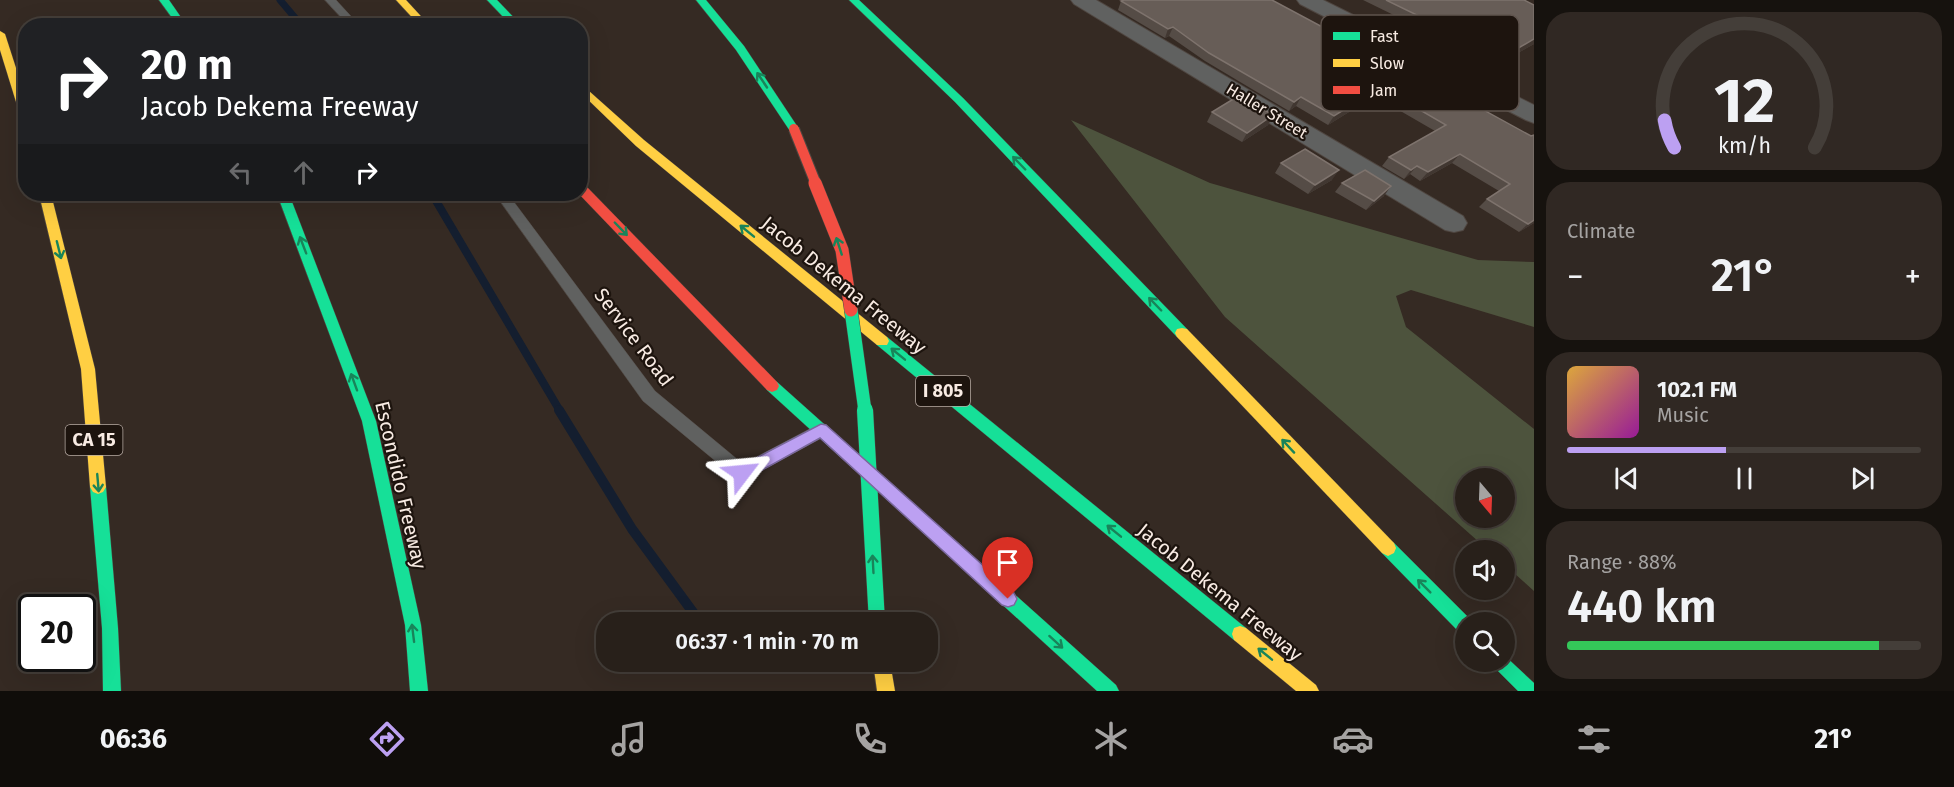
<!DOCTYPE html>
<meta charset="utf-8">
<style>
body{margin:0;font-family:"Fira Sans",sans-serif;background:#302823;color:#f1f3f6;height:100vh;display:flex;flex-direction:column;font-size:22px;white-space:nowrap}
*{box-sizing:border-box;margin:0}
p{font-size:20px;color:#a5a3a2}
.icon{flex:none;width:33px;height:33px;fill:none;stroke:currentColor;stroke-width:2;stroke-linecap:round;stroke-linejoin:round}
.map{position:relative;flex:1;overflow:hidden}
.side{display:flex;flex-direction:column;gap:12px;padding:12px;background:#16120e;width:420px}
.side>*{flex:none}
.top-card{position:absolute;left:18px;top:18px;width:570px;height:183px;border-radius:24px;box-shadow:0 6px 24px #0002,0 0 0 2px #443e39;background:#202124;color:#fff;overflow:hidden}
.needle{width:39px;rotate:161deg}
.buttons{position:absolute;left:1455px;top:468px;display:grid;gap:12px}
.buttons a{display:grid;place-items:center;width:60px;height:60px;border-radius:50%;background:#28201a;box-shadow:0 6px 24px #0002,0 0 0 2px #443e39;font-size:30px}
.speed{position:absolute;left:18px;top:594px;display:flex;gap:12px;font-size:30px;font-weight:700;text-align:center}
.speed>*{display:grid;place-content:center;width:78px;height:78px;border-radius:50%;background:#28201a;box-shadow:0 6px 24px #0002,0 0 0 2px #443e39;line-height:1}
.speed .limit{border:3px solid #111;border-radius:9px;background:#fff;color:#111}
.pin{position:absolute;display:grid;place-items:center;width:51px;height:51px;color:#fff;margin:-62px -26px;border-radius:50% 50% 50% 0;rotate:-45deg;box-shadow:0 0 6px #0007}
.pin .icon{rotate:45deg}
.me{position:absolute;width:66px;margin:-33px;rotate:61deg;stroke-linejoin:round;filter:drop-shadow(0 0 4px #0008)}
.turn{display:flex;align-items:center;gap:21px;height:126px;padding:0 24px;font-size:27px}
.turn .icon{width:78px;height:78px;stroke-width:2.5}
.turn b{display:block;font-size:42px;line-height:51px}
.lanes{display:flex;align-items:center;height:57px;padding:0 24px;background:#0003;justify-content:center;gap:30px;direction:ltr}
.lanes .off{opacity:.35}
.big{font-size:45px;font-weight:600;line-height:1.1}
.side .card{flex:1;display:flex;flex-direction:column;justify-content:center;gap:9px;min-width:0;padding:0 21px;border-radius:24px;background:#302823}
.side .dial{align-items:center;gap:0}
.dial svg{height:156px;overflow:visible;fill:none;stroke:#443e39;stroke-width:7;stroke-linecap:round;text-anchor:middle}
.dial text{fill:#f1f3f6;stroke:none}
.song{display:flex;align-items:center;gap:18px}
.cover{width:72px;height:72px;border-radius:9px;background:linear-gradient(135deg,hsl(40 70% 55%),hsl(300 70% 35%))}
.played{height:6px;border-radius:3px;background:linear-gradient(90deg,#bca0f2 45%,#443e39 45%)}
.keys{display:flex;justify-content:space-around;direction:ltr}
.heat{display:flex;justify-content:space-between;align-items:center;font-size:33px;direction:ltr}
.charge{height:9px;border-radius:4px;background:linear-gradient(90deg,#34c759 88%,#443e39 0)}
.trip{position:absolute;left:596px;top:612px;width:342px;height:60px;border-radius:24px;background:#28201a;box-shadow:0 6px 24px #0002,0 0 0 2px #443e39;font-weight:600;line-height:60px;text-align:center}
.menu{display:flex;height:96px;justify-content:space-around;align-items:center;background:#100d0a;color:#a5a3a2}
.menu .icon{width:42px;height:42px}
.menu .selected{color:#bca0f2}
.menu b{font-size:27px;color:#f1f3f6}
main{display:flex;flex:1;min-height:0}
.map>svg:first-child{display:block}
.green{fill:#4d533d;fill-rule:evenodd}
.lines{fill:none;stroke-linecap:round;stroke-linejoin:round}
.stream-far2{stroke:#141e2f;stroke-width:7}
.stream-far1{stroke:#141e2f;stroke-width:8}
.stream{stroke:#141e2f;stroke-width:10}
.lane-casing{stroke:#4f4640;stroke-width:1}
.street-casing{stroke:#4f4640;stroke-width:2}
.fast-casing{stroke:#4f4640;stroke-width:1}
.slow-casing{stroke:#4f4640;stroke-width:1}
.jam-casing{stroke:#4f4640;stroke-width:1}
.lane{fill:#606160;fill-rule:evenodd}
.street{fill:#606160;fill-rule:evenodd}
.fast{fill:#16e098;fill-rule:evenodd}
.slow{fill:#ffcf43;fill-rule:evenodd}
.jam{fill:#f24e42;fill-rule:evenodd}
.fast-bridge-far1-casing{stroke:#4f4640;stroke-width:14;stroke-linecap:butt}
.fast-bridge-casing{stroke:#4f4640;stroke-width:17;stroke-linecap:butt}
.jam-bridge-far1-casing{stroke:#4f4640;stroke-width:12;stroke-linecap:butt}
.jam-bridge-casing{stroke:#4f4640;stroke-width:14;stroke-linecap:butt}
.fast-bridge-far1{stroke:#16e098;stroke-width:13}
.fast-bridge{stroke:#16e098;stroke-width:16}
.jam-bridge-far1{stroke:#f24e42;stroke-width:10}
.jam-bridge{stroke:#f24e42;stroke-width:13}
.wall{fill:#554c46}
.shaded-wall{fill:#413731}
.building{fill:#675d57;stroke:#7e736d;stroke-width:1.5}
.oneway{stroke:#19845a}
.route{fill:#bca0f2;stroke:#7a689d;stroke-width:1.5}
.labels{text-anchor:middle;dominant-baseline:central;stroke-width:4.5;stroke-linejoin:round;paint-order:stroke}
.far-street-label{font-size:16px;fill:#f8ebe3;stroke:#1d140e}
.shield{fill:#1d140e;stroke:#b6aaa3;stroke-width:1.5}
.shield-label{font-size:18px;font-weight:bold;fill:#f8ebe3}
.street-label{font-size:20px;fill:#f8ebe3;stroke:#1d140e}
.key{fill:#1d140e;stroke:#5f544e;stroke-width:1.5}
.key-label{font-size:16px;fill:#f8ebe3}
</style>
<main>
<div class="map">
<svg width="1534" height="691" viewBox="0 0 1534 691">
<rect width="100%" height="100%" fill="#352a23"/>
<!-- green -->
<path class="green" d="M 1071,120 L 1210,183 L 1478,260 L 1534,262 L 1534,327 L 1411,290 L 1396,296 L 1406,327 L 1534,429 L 1534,591 L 1505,565 L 1504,550 L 1488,550 L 1225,317 ZM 1466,478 L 1504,478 L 1504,518 L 1466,518 Z"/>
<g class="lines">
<!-- stream-far2 -->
<polyline class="stream-far2" points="280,0 302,26"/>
<!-- stream-far1 -->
<polyline class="stream-far1" points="432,194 560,411"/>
<!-- stream -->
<polyline class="stream" points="559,410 632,529 695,615"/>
<defs>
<g id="lane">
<polygon points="325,0 336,0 360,26 349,26"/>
<polygon points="495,194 508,194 655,391 743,464 821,423 827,425 829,430 827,435 748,478 742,480 736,478 643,401"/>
</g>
<g id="street">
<polygon points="1071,0 1096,0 1463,216 1467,223 1463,230 1454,232 1445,230 1074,4"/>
<polygon points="1297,0 1323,0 1534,105 1534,123 1526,120 1300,4"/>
</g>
<g id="fast">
<polygon points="159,0 169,0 187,26 178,26"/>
<polygon points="487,0 497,0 522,26 512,26"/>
<polygon points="696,0 706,0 744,46 799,129 798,131 790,131 736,50"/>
<polygon points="849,0 859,0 963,98 1187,329 1189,333 1187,337 1177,337 955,102"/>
<polygon points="277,194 289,194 376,421 421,625 428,691 410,691 405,625 362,421"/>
<polygon points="882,336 887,337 1246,628 1248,634 1246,640 1240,642 1234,640 877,345 875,341 877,337"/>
<polygon points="772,380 777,382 1116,685 1119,691 1097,691 767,390 765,386 767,382"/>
<polygon points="98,480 103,482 106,487 118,628 121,691 103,691 102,628 90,487 93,482"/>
<polygon points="1388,540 1394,543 1472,621 1466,622 1466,635 1460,633 1382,553 1380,548 1382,543"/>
<polygon points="1504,655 1534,683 1534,691 1518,691 1495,668 1493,662 1504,662"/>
</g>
<g id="slow">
<polygon points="396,0 406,0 430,26 420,26"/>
<polygon points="0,31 5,34 26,99 26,121 21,118 0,50"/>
<polygon points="580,83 644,140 887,337 889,341 887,345 877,345 636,146 580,92"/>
<polygon points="39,194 51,194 95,369 106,487 103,492 98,494 93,492 90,487 81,369"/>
<polygon points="1182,328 1187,329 1394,543 1396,548 1394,553 1388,556 1382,553 1177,337 1175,333 1177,329"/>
<polygon points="1240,626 1246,628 1316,685 1319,691 1296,691 1234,640 1232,634 1234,628"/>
<polygon points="873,662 890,662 895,691 877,691"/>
</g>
<polygon id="jam" points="580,183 584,184 777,382 779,386 777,390 772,392 767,390 579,194"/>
</defs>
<!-- lane casing -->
<use href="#lane" class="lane-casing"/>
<!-- street casing -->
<use href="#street" class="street-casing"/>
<!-- fast casing -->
<use href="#fast" class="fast-casing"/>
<!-- slow casing -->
<use href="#slow" class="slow-casing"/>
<!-- jam casing -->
<use href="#jam" class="jam-casing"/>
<!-- lane -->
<use href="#lane" class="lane"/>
<!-- street -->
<use href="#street" class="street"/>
<!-- fast -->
<use href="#fast" class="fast"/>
<!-- slow -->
<use href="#slow" class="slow"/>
<!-- jam -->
<use href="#jam" class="jam"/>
<defs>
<polyline id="fast-bridge-far1" points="851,310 865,411"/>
<polyline id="fast-bridge" points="865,410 877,622"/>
<polyline id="jam-bridge-far1" points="794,129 816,184"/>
<polyline id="jam-bridge" points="815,183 842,250 851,310"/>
</defs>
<!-- fast-bridge-far1 casing -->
<use href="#fast-bridge-far1" class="fast-bridge-far1-casing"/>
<!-- fast-bridge casing -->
<use href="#fast-bridge" class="fast-bridge-casing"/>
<!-- jam-bridge-far1 casing -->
<use href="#jam-bridge-far1" class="jam-bridge-far1-casing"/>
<!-- jam-bridge casing -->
<use href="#jam-bridge" class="jam-bridge-casing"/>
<!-- fast-bridge-far1 -->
<use href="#fast-bridge-far1" class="fast-bridge-far1"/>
<!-- fast-bridge -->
<use href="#fast-bridge" class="fast-bridge"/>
<!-- jam-bridge-far1 -->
<use href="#jam-bridge-far1" class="jam-bridge-far1"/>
<!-- jam-bridge -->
<use href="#jam-bridge" class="jam-bridge"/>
</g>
<!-- wall -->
<g class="wall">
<polygon points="1363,0 1524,0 1534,5 1534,44 1496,65"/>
<polygon points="1121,1 1427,83 1531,136 1534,135 1534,223 1519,232 1479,207 1487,199 1499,191 1452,163 1420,181 1410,174 1404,179 1382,166 1389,157 1435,131 1378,98 1373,101 1370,99 1328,125 1296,106 1289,111 1205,61 1169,36 1165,38 1118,10"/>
<polygon points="1212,112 1273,115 1268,125 1242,142 1207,122"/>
<polygon points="1281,163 1332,180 1308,194 1275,173"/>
<polygon points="1342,183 1384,196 1366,210 1335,192"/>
</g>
<!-- shaded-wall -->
<g class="shaded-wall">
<polygon points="1173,27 1169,36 1165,38 1168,29"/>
<polygon points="1534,39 1534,44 1496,65 1503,57"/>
<polygon points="1384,89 1378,98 1373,101 1379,92"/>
<polygon points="1376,90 1370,99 1328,125 1334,116"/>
<polygon points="1301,97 1296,106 1289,111 1294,102"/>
<polygon points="1273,115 1268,125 1242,142 1247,133"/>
<polygon points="1460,154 1452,163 1420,181 1428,172"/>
<polygon points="1417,166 1410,174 1404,179 1411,170"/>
<polygon points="1339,170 1332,180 1308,194 1315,185"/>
<polygon points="1391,186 1384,196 1366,210 1374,201"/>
<polygon points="1534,220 1534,223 1519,232 1528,224"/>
</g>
<!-- building -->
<g class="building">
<polygon points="1124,0 1272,0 1427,83 1431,81 1531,136 1534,135 1534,220 1528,224 1487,199 1510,184 1460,154 1428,172 1417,166 1411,170 1389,157 1446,125 1384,89 1379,92 1376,90 1334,116 1301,97 1294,102 1209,53 1173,27 1168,29 1121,1"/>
<polygon points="1386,0 1524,0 1534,5 1534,39 1503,57"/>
<polygon points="1240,95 1273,115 1247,133 1212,112"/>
<polygon points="1305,149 1339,170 1315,185 1281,163"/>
<polygon points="1365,170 1391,186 1374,201 1342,183"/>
</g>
<!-- one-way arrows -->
<defs><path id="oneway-shaft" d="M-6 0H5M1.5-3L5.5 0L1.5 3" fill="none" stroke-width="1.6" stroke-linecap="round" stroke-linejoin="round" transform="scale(1.5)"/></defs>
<g class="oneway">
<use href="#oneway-shaft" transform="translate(762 80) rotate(-124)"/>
<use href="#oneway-shaft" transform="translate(1019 163) rotate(-134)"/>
<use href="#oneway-shaft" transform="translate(621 229) rotate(46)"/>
<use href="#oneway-shaft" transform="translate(747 231) rotate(-141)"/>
<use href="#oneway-shaft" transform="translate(303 245) rotate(-111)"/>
<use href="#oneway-shaft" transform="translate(839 246) rotate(-108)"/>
<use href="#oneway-shaft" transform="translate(59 250) rotate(76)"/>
<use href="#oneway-shaft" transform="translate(1155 304) rotate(-134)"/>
<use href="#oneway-shaft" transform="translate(898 354) rotate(-141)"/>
<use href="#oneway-shaft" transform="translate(354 382) rotate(-110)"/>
<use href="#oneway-shaft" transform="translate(1288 446) rotate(-133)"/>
<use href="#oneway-shaft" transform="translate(98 483) rotate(85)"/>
<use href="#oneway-shaft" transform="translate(1114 531) rotate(-141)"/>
<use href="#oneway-shaft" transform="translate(873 564) rotate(-93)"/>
<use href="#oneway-shaft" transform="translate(1424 586) rotate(-135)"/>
<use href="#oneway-shaft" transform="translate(413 633) rotate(-97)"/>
<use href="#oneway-shaft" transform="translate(1056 642) rotate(42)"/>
<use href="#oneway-shaft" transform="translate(1265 654) rotate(-141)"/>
</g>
<!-- route -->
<polygon class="route" points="821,424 826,425 1014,593 1017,599 1014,605 1008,607 1002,605 820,438 748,478 742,480 737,478 735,473 737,468"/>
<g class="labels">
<!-- far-street labels -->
<g class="far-street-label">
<text transform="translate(1267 111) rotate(31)">Haller Street</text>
</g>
<!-- shield labels -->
<g class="shield">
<rect x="916" y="376" width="54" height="30" rx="4.5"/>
<rect x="65.5" y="425" width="57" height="30" rx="4.5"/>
</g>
<g class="shield-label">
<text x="943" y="391">I 805</text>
<text x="94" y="440">CA 15</text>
</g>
<!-- street labels -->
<g class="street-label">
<text transform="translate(844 285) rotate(39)">Jacob Dekema Freeway</text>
<text transform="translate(634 337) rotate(53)">Service Road</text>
<text transform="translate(401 485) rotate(77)">Escondido Freeway</text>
<text transform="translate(1220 592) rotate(39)">Jacob Dekema Freeway</text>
</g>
</g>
<!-- legend -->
<rect x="1321" y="15" width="198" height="96" rx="9" class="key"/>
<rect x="1333" y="32" width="27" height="8" fill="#16e098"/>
<rect x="1333" y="59" width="27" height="8" fill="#ffcf43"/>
<rect x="1333" y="86" width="27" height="8" fill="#f24e42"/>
<g class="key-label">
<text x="1370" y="42">Fast</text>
<text x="1370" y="69">Slow</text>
<text x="1370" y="96">Jam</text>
</g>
</svg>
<div class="buttons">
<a><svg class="needle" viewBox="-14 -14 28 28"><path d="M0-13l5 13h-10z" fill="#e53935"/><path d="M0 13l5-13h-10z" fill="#a5a3a2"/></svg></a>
<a><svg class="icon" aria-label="sound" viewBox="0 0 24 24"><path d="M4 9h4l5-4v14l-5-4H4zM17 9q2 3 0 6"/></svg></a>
<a><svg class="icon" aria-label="search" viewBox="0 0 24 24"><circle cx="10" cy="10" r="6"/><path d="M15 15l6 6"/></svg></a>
</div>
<div class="speed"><div class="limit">20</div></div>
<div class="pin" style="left:1008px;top:599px;background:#d93025"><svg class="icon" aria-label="arrive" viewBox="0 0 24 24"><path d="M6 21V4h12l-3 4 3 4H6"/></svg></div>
<svg class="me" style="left:742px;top:473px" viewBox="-20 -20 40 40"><path d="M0-17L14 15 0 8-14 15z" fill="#bca0f2" stroke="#fff" stroke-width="4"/></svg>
<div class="trip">06:37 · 1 min · 70 m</div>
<div class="top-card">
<div class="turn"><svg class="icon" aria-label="right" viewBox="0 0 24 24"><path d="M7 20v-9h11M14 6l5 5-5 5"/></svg><div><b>20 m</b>Jacob Dekema Freeway</div></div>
<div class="lanes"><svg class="icon off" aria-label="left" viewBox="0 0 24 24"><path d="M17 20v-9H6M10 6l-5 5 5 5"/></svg><svg class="icon off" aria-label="ahead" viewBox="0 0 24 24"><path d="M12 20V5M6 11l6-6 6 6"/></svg><svg class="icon" aria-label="right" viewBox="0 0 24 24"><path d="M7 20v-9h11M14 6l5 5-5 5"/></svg></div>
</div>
</div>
<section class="side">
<div class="card dial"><svg viewBox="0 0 100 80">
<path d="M14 69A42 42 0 1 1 86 69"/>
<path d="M14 69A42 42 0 0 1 9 55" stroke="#bca0f2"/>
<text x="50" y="56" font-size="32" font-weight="700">12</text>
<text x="50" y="72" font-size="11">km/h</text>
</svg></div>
<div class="card"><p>Climate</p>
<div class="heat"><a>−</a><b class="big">21°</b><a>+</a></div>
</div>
<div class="card">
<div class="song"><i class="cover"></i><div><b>102.1 FM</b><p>Music</p></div></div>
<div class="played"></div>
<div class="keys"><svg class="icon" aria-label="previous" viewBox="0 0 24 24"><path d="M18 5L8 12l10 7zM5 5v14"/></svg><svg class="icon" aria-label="pause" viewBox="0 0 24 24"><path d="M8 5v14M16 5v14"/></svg><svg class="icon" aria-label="next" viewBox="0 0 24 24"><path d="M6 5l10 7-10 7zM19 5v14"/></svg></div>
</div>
<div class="card"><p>Range · 88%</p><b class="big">440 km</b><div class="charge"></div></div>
</section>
</main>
<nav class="menu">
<b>06:36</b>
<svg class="icon selected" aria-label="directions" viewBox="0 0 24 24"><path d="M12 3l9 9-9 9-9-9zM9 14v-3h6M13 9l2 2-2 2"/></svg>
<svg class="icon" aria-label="music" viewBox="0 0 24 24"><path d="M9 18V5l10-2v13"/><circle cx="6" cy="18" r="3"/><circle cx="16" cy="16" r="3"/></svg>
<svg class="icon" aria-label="phone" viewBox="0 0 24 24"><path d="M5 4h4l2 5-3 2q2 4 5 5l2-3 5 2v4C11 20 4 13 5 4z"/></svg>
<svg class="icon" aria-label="climate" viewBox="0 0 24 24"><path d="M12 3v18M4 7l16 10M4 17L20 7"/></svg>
<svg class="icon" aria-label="car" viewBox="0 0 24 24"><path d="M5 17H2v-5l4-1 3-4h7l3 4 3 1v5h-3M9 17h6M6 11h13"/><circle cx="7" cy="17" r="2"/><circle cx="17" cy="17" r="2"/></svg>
<svg class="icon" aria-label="filters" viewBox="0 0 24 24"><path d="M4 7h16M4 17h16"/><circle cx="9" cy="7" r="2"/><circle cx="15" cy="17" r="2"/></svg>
<b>21°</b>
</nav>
